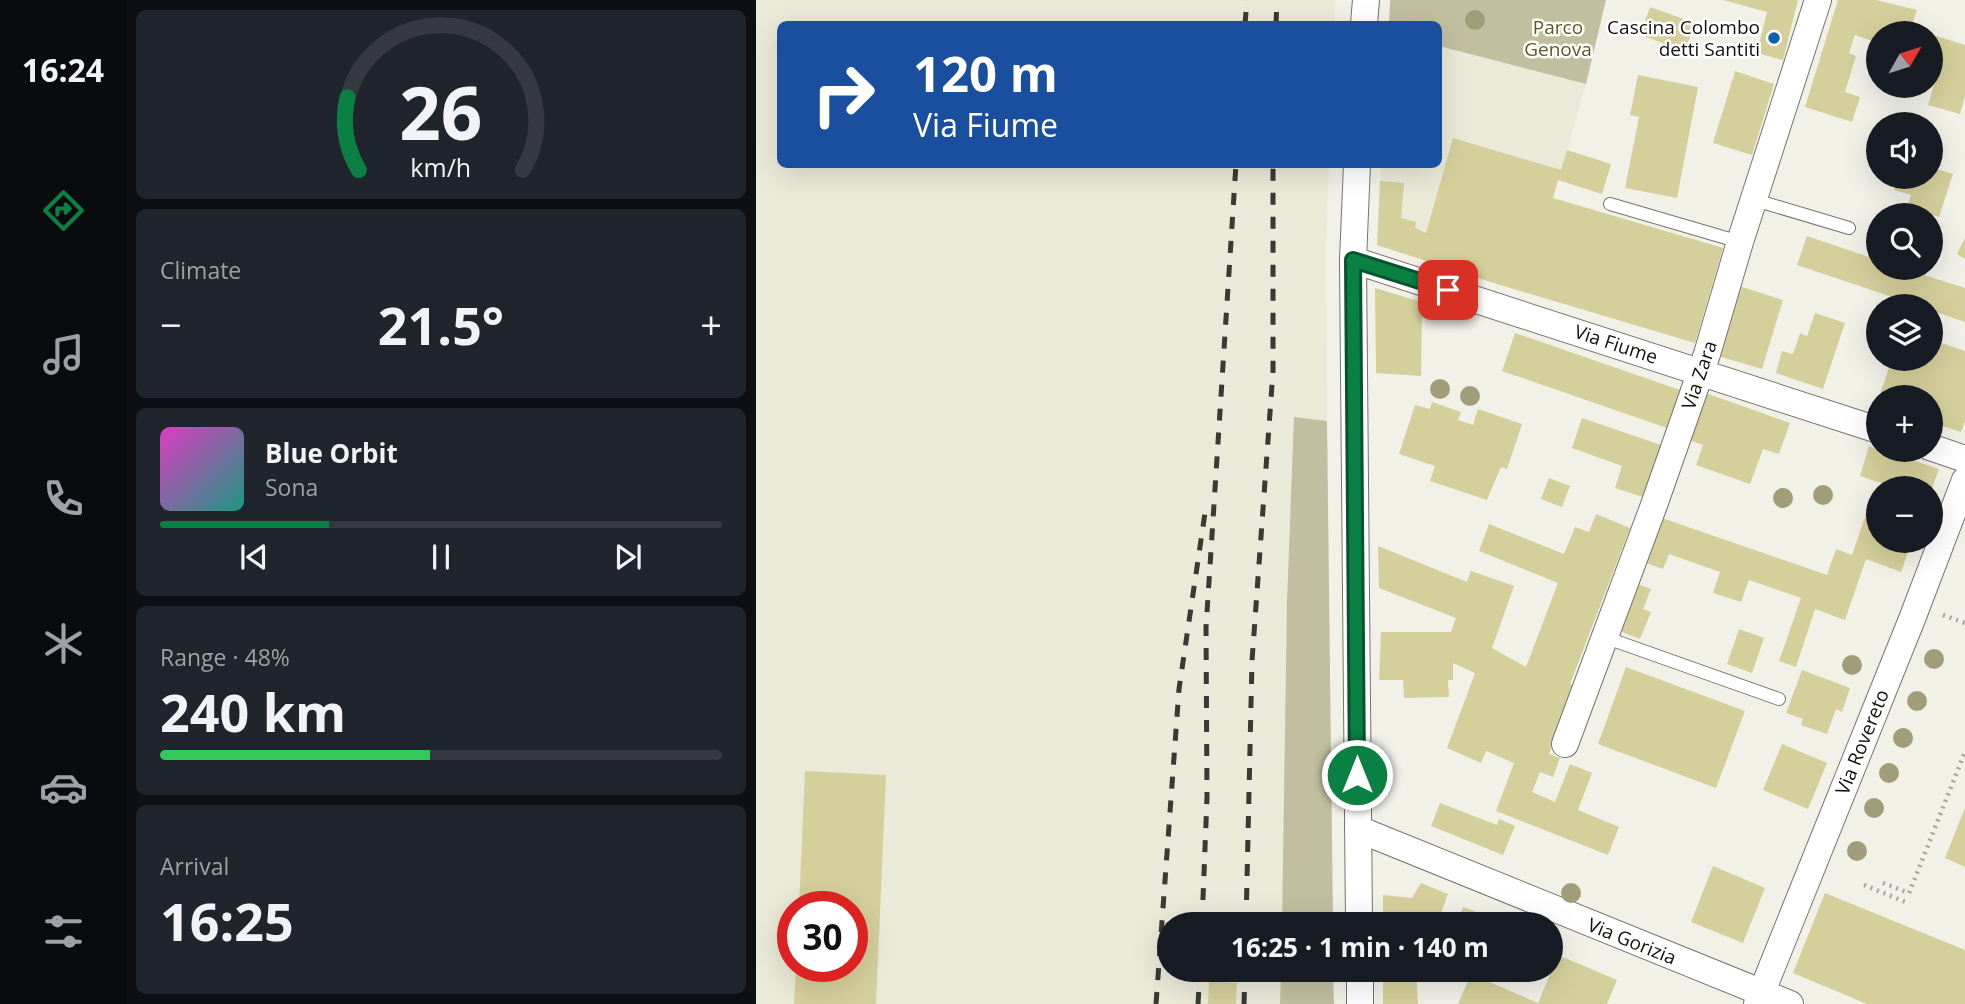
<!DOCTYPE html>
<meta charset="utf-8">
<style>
body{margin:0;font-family:"Open Sans",sans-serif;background:#20242c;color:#f1f3f6;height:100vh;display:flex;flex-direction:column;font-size:26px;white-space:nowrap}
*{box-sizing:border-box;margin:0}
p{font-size:23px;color:#9ea1a6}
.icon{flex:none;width:38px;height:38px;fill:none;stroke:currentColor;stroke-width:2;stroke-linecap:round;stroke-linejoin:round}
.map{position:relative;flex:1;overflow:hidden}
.drawer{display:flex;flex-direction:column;gap:10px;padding:10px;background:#0d0f14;width:630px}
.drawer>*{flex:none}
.top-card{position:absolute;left:21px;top:21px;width:665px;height:147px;border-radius:10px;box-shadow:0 7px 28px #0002;background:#1a4fa0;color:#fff;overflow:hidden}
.needle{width:46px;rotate:51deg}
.controls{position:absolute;left:1110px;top:21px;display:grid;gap:14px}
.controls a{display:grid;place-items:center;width:77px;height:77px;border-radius:50%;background:#171b24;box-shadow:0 7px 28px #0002;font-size:35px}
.speed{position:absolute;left:21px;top:891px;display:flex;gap:14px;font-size:35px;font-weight:700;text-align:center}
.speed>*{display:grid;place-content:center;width:91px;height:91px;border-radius:50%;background:#171b24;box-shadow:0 7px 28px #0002;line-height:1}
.speed .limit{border:10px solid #d22;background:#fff;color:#111}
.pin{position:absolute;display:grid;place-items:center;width:60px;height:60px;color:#fff;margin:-30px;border-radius:14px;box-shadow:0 4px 10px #0006}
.me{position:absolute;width:77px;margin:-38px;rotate:0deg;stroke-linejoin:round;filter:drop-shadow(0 0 5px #0008)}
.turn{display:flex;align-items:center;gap:24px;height:147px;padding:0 21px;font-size:32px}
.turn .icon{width:91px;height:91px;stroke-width:2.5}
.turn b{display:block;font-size:49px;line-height:60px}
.big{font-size:52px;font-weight:700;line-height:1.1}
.drawer .tile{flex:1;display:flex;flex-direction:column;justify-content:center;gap:10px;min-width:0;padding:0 24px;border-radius:10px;background:#20242c}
.drawer .dial{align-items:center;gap:0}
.dial svg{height:182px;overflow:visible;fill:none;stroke:#363941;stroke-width:7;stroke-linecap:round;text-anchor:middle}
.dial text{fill:#f1f3f6;stroke:none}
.song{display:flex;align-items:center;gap:21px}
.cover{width:84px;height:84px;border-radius:10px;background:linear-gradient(135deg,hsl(310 70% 55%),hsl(170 70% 35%))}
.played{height:7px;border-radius:4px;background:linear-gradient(90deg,#0b8043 30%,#363941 30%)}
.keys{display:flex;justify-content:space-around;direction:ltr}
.heat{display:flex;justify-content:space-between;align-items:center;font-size:38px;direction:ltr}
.charge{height:10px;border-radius:5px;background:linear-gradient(90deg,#34c759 48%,#363941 0)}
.trip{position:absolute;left:401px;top:912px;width:406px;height:70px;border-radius:35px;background:#171b24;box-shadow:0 7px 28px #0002;font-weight:700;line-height:70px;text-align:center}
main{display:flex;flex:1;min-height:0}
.tabs{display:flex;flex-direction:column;width:126px;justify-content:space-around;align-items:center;background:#090b0e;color:#9ea1a6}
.tabs .icon{width:49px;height:49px}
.tabs .current{color:#0b8043}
.tabs b{font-size:32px;color:#f1f3f6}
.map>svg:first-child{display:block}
.built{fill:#ebe9d8;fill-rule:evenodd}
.green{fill:#c2bfa1}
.building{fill:#d5cf9c}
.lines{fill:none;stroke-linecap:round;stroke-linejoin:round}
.lane-casing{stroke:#75746c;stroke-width:14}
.street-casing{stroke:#75746c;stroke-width:28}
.path{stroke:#a4a49d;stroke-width:4.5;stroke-dasharray:2 5;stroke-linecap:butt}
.lane{stroke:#fff;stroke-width:12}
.street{stroke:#fff;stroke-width:26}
.rail{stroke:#393935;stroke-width:5;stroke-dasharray:12 12;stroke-linecap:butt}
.tree{fill:#a19d79}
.route-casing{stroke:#07532c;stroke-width:18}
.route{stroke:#0b8043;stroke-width:12}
.poi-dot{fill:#0e62b0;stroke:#fff;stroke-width:2.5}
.labels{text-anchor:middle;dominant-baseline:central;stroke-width:5;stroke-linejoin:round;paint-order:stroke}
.park-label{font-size:19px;fill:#5f591e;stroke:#fff}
.poi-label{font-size:19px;fill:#11110e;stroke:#fff;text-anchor:end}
.street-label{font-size:19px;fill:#11110e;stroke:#fff}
</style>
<main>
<nav class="tabs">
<b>16:24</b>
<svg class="icon current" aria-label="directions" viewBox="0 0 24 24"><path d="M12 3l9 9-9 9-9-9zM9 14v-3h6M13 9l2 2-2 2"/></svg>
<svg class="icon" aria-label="music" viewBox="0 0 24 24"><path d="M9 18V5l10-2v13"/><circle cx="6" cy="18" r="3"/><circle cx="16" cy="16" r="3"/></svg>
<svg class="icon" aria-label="phone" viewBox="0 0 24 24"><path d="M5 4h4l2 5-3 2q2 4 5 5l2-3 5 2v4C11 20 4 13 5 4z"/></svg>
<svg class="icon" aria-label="climate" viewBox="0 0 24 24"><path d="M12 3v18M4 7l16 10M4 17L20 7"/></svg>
<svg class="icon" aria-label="car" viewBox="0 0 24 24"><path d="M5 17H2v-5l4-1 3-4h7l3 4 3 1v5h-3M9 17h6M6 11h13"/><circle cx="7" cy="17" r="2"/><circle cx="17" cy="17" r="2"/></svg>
<svg class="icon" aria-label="filters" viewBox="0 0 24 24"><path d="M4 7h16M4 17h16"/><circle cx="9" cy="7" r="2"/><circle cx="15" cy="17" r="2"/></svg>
</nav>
<section class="drawer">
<div class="tile dial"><svg viewBox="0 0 100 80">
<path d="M14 69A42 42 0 1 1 86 69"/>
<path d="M14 69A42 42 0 0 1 9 37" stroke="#0b8043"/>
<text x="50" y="56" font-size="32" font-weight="700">26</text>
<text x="50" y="72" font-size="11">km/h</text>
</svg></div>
<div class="tile"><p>Climate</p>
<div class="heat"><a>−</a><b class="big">21.5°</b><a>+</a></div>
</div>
<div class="tile">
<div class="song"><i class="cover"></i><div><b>Blue Orbit</b><p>Sona</p></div></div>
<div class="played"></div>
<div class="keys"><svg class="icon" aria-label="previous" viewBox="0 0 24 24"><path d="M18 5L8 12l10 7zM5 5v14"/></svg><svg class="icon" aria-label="pause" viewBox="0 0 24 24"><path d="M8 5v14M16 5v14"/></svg><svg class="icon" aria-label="next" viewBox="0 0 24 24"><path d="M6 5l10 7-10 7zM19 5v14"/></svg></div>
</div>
<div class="tile"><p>Range · 48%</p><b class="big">240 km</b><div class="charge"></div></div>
<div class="tile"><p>Arrival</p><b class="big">16:25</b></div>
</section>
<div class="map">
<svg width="1209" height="1004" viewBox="0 0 1209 1004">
<rect width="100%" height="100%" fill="#f2f1e8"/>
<!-- built -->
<g class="built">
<path d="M 0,0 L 579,0 L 578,24 L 24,24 L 24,164 L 573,165 L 570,245 L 571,421 L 577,924 L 413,924 L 413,970 L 577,970 L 578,1004 L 0,1004 ZM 37,906 L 96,906 L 96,966 L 37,966 Z"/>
<polygon points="683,46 830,84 797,198 967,248 939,343 741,284 621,245 625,165 682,164"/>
</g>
<!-- green -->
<g class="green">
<polygon points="634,0 850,0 830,84 683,46 682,24 633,24"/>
<polygon points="538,417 571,421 577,924 526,924 531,602"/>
<polygon points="525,970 577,970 578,1004 524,1004"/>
</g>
<!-- building -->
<g class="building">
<polygon points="967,0 1042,0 1027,60 1001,53 1011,12"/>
<polygon points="1082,0 1120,0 1161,10 1153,33 1122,33 1122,43 1099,35 1093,53 1100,56 1089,92 1104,97 1096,122 1049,107"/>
<polygon points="894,7 939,23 929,51 884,35"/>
<polygon points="1174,34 1209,45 1209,96 1204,114 1172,105 1178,85 1174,84"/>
<polygon points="979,71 1018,84 996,155 957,143"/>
<polygon points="882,75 942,87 921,198 869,188 883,117 874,115"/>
<polygon points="697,138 805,170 811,150 855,164 846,194 802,180 797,198 967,248 939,343 741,284 621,245 624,181 648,183 645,218 660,222 659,228 670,233"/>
<polygon points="1174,167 1197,174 1183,217 1151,207 1155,195 1138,190 1142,177 1174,177"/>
<polygon points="1051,236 1122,260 1122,268 1146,268 1209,288 1209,322 1174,310 1174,306 1163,306 1041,265"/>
<polygon points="1209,238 1209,259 1201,254"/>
<polygon points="983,286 1027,300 1006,369 962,356"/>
<polygon points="619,288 666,302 665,376 620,373"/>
<polygon points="1059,313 1089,323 1067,389 1020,373 1026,351 1037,354 1044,333 1051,336"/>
<polygon points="759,333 924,390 911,428 746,371"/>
<polygon points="1174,339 1209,351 1209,421 1205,432 1174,422 1174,397 1123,397 1136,359 1174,359"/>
<polygon points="947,392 1034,423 1023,454 1007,449 994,484 940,465 947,445 930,439"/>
<polygon points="676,402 705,412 702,420 717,425 722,409 766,424 751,469 745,467 731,500 674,481 679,466 643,454 659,405 674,409"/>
<polygon points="826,418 905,445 887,497 859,488 866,466 816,448"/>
<polygon points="1113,446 1183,469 1176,488 1140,488 1104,476"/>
<polygon points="793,478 814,486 806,507 785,499"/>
<polygon points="1118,491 1122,492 1122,541 1156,541 1145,572 1110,559 1089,620 1059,609 1040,667 1023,661 1045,598 993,580 985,602 957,593 964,572 913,554 907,569 887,562 903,517 1071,575 1080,549 1096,555"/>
<polygon points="840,514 874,528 814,684 820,686 793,754 804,758 797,777 784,772 776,792 799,802 814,764 836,773 822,810 863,827 852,855 740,811 758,763 730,751 725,763 691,748 719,673 697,663 697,680 692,680 693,697 648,698 647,680 623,680 625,632 695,632 700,618 623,588 622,546 711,582 715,571 758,586 736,648 770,667 802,583 723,551 733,524 808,554 819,527 833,532"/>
<polygon points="879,583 895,589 887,609 895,612 884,639 861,630"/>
<polygon points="983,629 1008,638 996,673 971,664"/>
<polygon points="870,667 989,711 960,788 842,744"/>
<polygon points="1046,670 1094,688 1086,712 1080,709 1071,734 1045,725 1047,719 1030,713"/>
<polygon points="1026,744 1071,763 1052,809 1007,790"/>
<polygon points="49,771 130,775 120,1004 38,1004 40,966 96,966 96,906 43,906"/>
<polygon points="684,803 741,825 743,819 759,826 747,855 675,826"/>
<polygon points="1209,808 1209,867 1189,858"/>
<polygon points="957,866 1009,888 987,943 935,922"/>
<polygon points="665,883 692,894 681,924 627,924 627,895 656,898"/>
<polygon points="1069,893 1209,950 1209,1004 1111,1004 1037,973"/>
<polygon points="707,907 740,919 738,924 700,924"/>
<polygon points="802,955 861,980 851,1004 702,1004 715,974 782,1003"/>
<polygon points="627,970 660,970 662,1004 627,1004"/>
<polygon points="453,981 481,983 480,1004 452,1004"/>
</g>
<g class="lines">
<defs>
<g id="lane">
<polyline points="999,200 1093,228"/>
<polyline points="854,204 984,242"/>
<polyline points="848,637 1023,699"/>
</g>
<g id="street">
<polyline points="608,24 610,0"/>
<polyline points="601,164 597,260 603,924"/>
<polyline points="597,260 1122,430"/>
<polyline points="1174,447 1209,459"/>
<polyline points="809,744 898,505 951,354 984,242 1062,0"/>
<polyline points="602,829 1034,1004"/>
<polyline points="604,970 604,1004"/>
<polyline points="1001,1004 1156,619 1209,480"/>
</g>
</defs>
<!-- lane casing -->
<use href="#lane" class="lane-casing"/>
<!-- street casing -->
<use href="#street" class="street-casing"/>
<!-- path -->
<g class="path">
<polyline points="1187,615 1209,623"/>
<polyline points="1127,883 1153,893 1209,752"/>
<polyline points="1108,885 1152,903"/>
</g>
<!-- lane -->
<use href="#lane" class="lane"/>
<!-- street -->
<use href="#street" class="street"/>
<!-- rail -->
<g class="rail">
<polyline points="489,24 491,0"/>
<polyline points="520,24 521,0"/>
<polyline points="446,924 451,797 450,628 480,164"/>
<polyline points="490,924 496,661 517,371 517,164"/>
<polyline points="400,1004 423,689 449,513"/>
<polyline points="442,1004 444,970"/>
<polyline points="488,1004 489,970"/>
</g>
</g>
<!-- trees -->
<g class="tree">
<circle cx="719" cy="20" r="10"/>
<circle cx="684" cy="389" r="10"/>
<circle cx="714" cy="396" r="10"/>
<circle cx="1067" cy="495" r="10"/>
<circle cx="1027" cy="498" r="10"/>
<circle cx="1178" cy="659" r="10"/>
<circle cx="1096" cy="665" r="10"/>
<circle cx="1161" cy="701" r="10"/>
<circle cx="1147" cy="738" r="10"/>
<circle cx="1133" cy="773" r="10"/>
<circle cx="1118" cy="808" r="10"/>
<circle cx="1101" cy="851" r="10"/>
<circle cx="815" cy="893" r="10"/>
</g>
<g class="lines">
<defs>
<polyline id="route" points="601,775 597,260 692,290"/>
</defs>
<!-- route casing -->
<use href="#route" class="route-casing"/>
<!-- route -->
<use href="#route" class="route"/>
</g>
<!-- markers -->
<circle class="poi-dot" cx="1018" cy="38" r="7"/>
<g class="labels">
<!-- park labels -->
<g class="park-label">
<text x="802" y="27">Parco<tspan x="802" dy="22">Genova</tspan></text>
</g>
<!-- poi labels -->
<g class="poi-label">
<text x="1004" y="27">Cascina Colombo<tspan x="1004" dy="22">detti Santiti</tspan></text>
</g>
<!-- street labels -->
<g class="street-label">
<text transform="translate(860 344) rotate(18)">Via Fiume</text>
<text transform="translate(943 375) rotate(-71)">Via Zara</text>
<text transform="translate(1106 742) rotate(-68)">Via Rovereto</text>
<text transform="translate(876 941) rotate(22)">Via Gorizia</text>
</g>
</g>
</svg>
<div class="controls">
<a><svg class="needle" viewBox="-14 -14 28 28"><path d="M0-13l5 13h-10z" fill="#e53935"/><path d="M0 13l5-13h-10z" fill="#9ea1a6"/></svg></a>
<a><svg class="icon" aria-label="sound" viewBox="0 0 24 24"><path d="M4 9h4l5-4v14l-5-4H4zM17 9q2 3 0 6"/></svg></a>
<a><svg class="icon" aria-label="search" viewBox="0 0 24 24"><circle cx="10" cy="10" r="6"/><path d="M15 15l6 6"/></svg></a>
<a><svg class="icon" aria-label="layers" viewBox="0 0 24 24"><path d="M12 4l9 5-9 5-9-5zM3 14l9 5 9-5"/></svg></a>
<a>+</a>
<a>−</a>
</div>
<div class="speed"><div class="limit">30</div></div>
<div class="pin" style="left:692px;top:290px;background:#d93025"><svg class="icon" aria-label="arrive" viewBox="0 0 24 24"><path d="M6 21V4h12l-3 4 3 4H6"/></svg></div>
<svg class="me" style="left:601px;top:775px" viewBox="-20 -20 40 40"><circle r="17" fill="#0b8043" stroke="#fff" stroke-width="3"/><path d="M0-11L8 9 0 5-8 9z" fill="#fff"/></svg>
<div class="trip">16:25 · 1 min · 140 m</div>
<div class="top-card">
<div class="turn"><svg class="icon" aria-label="right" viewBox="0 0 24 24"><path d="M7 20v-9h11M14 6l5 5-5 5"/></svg><div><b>120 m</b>Via Fiume</div></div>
</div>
</div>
</main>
